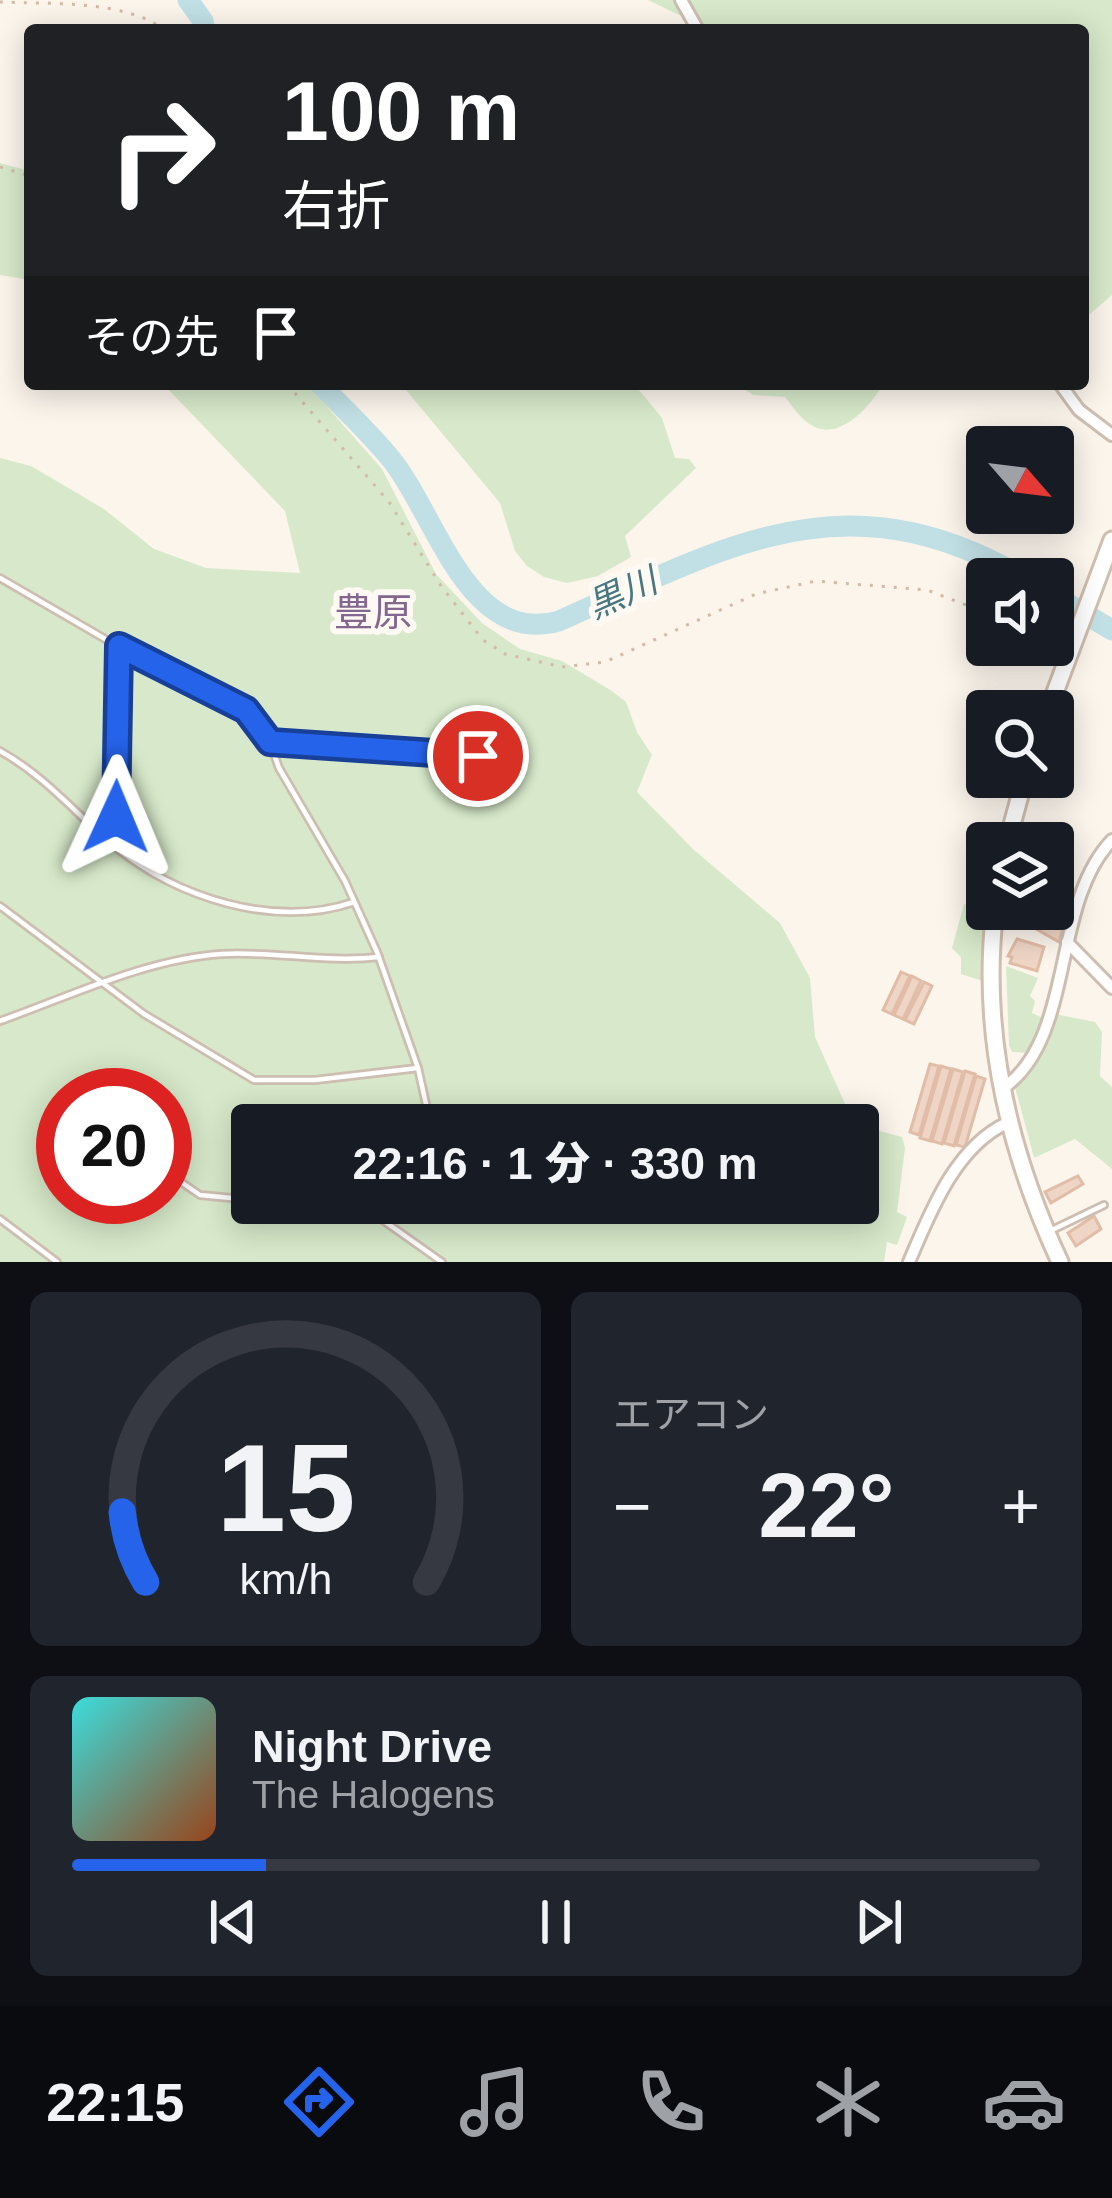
<!DOCTYPE html>
<html lang="ja">
<meta charset="utf-8">
<style>
body{margin:0;font-family:Helvetica,"Noto Sans JP",sans-serif;background:#20242c;color:#f1f3f6;height:100vh;display:flex;flex-direction:column;font-size:45px;white-space:nowrap}
*{box-sizing:border-box;margin:0}
p{font-size:39px;color:#9ea1a6}
.icon{flex:none;width:66px;height:66px;fill:none;stroke:currentColor;stroke-width:2;stroke-linecap:round;stroke-linejoin:round}
.map{position:relative;height:1262px;overflow:hidden}
.sheet{display:flex;flex-direction:column;gap:30px;padding:30px;background:#0d0f14;flex:1}
.sheet>*{flex:none}
.hud{position:absolute;left:24px;top:24px;width:1065px;height:366px;border-radius:12px;box-shadow:0 6px 30px #0003;background:#202124;color:#fff;overflow:hidden}
.needle{width:78px;rotate:118deg}
.tools{position:absolute;left:966px;top:426px;display:grid;gap:24px}
.tools a{display:grid;place-items:center;width:108px;height:108px;border-radius:12px;background:#171b24;box-shadow:0 6px 30px #0003;font-size:60px}
.speed{position:absolute;left:36px;top:1068px;display:flex;gap:24px;font-size:60px;font-weight:700;text-align:center}
.speed>*{display:grid;place-content:center;width:156px;height:156px;border-radius:50%;background:#171b24;box-shadow:0 6px 30px #0003;line-height:1}
.speed .limit{border:18px solid #d22;background:#fff;color:#111}
.pin{position:absolute;display:grid;place-items:center;width:102px;height:102px;color:#fff;margin:-51px;border:6px solid #fff;border-radius:50%;box-shadow:0 3px 12px #0007}
.me{position:absolute;width:132px;margin:-66px;rotate:1deg;stroke-linejoin:round;filter:drop-shadow(0 0 9px #0008)}
.turn{display:flex;align-items:center;gap:42px;height:252px;padding:0 60px;font-size:54px}
.turn .icon{width:156px;height:156px;stroke-width:2.5}
.turn b{display:block;font-size:84px;line-height:102px}
.then{display:flex;align-items:center;height:114px;padding:0 60px;background:#0003;gap:24px;font-size:45px}
.big{font-size:90px;font-weight:800;line-height:1.1}
.sheet .card{flex:1;display:flex;flex-direction:column;justify-content:center;gap:18px;min-width:0;padding:0 42px;border-radius:18px;background:#20242c}
.sheet .dial{align-items:center;gap:0}
.dial svg{height:312px;overflow:visible;fill:none;stroke:#363941;stroke-width:7;stroke-linecap:round;text-anchor:middle}
.dial text{fill:#f1f3f6;stroke:none}
.song{display:flex;align-items:center;gap:36px}
.cover{width:144px;height:144px;border-radius:18px;background:linear-gradient(135deg,hsl(180 70% 55%),hsl(20 70% 35%))}
.played{height:12px;border-radius:6px;background:linear-gradient(90deg,#2563eb 20%,#363941 20%)}
.keys{display:flex;justify-content:space-around;direction:ltr}
.heat{display:flex;justify-content:space-between;align-items:center;font-size:66px;direction:ltr}
.sheet .tiles{flex:1;display:grid;gap:30px;grid-template-columns:1fr 1fr}
.card:last-child{grid-column:span 2}
.trip{position:absolute;left:231px;top:1104px;width:648px;height:120px;border-radius:12px;background:#171b24;box-shadow:0 6px 30px #0003;font-weight:800;line-height:120px;text-align:center}
.tab-bar{display:flex;height:192px;justify-content:space-around;align-items:center;background:#090b0e;color:#9ea1a6}
.tab-bar .icon{width:84px;height:84px}
.tab-bar .selected{color:#2563eb}
.tab-bar b{font-size:54px;color:#f1f3f6}
.map>svg:first-child{display:block}
.green{fill:#d7e9ca;fill-rule:evenodd}
.lines{fill:none;stroke-linecap:round;stroke-linejoin:round}
.river{stroke:#c1e0e5;stroke-width:21}
.building{fill:#efd5c5;stroke:#e1bca6;stroke-width:3}
.lane-casing{stroke:#cdbeb1;stroke-width:10}
.street-casing{stroke:#cdbeb1;stroke-width:16}
.secondary-casing{stroke:#d0beaf;stroke-width:21}
.path{stroke:#d5b9a7;stroke-width:3;stroke-dasharray:3 9;stroke-linecap:butt}
.lane{stroke:#fff;stroke-width:4.5}
.street{stroke:#fff;stroke-width:10}
.secondary{stroke:#fff;stroke-width:15}
.route-casing{stroke:#184099;stroke-width:30}
.route{stroke:#2563eb;stroke-width:21}
.labels{text-anchor:middle;dominant-baseline:central;stroke-width:12;stroke-linejoin:round;paint-order:stroke}
.water-label{font-size:36px;font-style:italic;fill:#477780;stroke:#fef9f2}
.quarter-label{font-size:39px;fill:#836791;stroke:#fef9f2}
</style>
<div class="map">
<svg width="1112" height="1262" viewBox="0 0 1112 1262">
<rect width="100%" height="100%" fill="#fcf5ec"/>
<!-- green -->
<g class="green">
<polygon points="648,0 1112,0 1112,295 1083,320 1083,30 704,30 695,17 679,15"/>
<polygon points="0,163 30,171 30,280 0,275"/>
<path d="M 163,384 L 307,384 L 382,469 L 436,574 L 482,623 L 520,649 L 562,661 L 612,691 L 626,702 L 637,732 L 652,755 L 637,792 L 693,849 L 780,923 L 810,978 L 815,1037 L 851,1117 L 861,1126 L 902,1137 L 905,1148 L 897,1212 L 907,1217 L 897,1245 L 887,1242 L 884,1262 L 0,1262 L 0,458 L 31,466 L 104,509 L 154,549 L 206,568 L 300,573 L 285,511 ZM 63,1095 L 165,1095 L 165,1197 L 63,1197 ZM 252,1125 L 858,1125 L 858,1203 L 252,1203 Z"/>
<polygon points="401,384 634,384 662,418 675,458 689,459 696,468 625,536 631,557 598,576 567,583 544,577 527,566 515,551 500,503"/>
<path d="M 737,384 L 883,384 C 871,406 840,441 813,426 C 801,420 793,407 785,397 L 753,395 Z"/>
<polygon points="964,904 981,907 985,912 983,981 961,974 961,957 952,948"/>
<polygon points="1006,966 1038,978 1030,996 1035,1001 1032,1013 1043,1018 1031,1053 1012,1052 1009,1045"/>
<polygon points="1055,1014 1095,1022 1102,1032 1100,1076 1112,1087 1112,1169 1075,1139 1034,1158 1015,1087 1043,1047"/>
</g>
<g class="lines">
<!-- river -->
<g class="river">
<polyline points="188,0 203,21 205,30"/>
<path d="M 320,384 C 344,409 370,433 391,459 C 436,514 468,647 559,621 C 729,545 847,474 1026,579"/>
<polyline points="1053,595 1112,630"/>
</g>
</g>
<!-- building -->
<g class="building">
<polygon points="1056,904 1068,910 1059,942 1031,926 1035,911 1053,914"/>
<polygon points="1017,939 1044,947 1037,971 1010,963 1012,957 1008,956"/>
<polygon points="901,972 910,976 892,1014 883,1010"/>
<polygon points="912,976 921,981 903,1019 894,1015"/>
<polygon points="924,982 932,986 914,1024 905,1020"/>
<polygon points="930,1064 939,1066 919,1135 910,1132"/>
<polygon points="941,1066 951,1069 930,1141 920,1138"/>
<polygon points="953,1069 963,1072 942,1144 932,1141"/>
<polygon points="965,1071 975,1074 954,1146 944,1143"/>
<polygon points="976,1076 985,1079 965,1147 956,1145"/>
<polygon points="1078,1176 1083,1184 1051,1203 1045,1192"/>
<polygon points="1094,1216 1101,1229 1076,1246 1068,1233"/>
</g>
<g class="lines">
<defs>
<g id="lane">
<polyline points="0,578 119,647 246,710 270,743 279,768 345,881 377,952 418,1068 426,1104 426,1125"/>
<polyline points="270,743 478,756"/>
<path d="M 0,751 C 45,776 74,812 113,845 C 177,898 274,929 354,902"/>
<polyline points="115,846 119,648"/>
<polyline points="0,906 144,1014 254,1080 315,1080 418,1068"/>
<path d="M 0,1021 C 71,996 146,959 222,954 C 274,951 326,963 379,957"/>
<polyline points="165,1171 200,1195 252,1200"/>
<polyline points="284,1203 367,1209 442,1262"/>
<polyline points="377,1216 386,1203"/>
<polyline points="0,1219 57,1262"/>
<polyline points="1050,1231 1104,1205"/>
</g>
<g id="street">
<polyline points="681,0 698,30"/>
<polyline points="1060,384 1079,410 1112,435"/>
<polyline points="1067,942 1112,988"/>
<path d="M 1002,1089 C 1076,1039 1050,905 1112,840"/>
<path d="M 909,1262 C 930,1213 955,1147 1007,1123"/>
</g>
<g id="secondary">
<polyline points="1048,711 1112,540"/>
<polyline points="1007,843 1025,777"/>
<path d="M 995,909 C 980,1033 1008,1150 1060,1262"/>
</g>
</defs>
<!-- lane casing -->
<use href="#lane" class="lane-casing"/>
<!-- street casing -->
<use href="#street" class="street-casing"/>
<!-- secondary casing -->
<use href="#secondary" class="secondary-casing"/>
<!-- path -->
<g class="path">
<path d="M 0,2 C 49,4 127,0 164,30"/>
<polyline points="0,167 30,176"/>
<polyline points="287,384 389,502 441,586 483,640 505,654 562,667 605,662 756,594 816,581 927,590 987,613"/>
<polyline points="1047,645 1053,649 1053,659"/>
</g>
<!-- lane -->
<use href="#lane" class="lane"/>
<!-- street -->
<use href="#street" class="street"/>
<!-- secondary -->
<use href="#secondary" class="secondary"/>
</g>
<g class="lines">
<defs>
<polyline id="route" points="116,817 119,646 246,710 270,742 478,756"/>
</defs>
<!-- route casing -->
<use href="#route" class="route-casing"/>
<!-- route -->
<use href="#route" class="route"/>
</g>
<g class="labels">
<!-- water labels -->
<g class="water-label">
<text transform="translate(622 593) rotate(-24)">黒川</text>
</g>
<!-- quarter labels -->
<g class="quarter-label">
<text x="373" y="612">豊原</text>
</g>
</g>
</svg>
<div class="tools">
<a><svg class="needle" viewBox="-14 -14 28 28"><path d="M0-13l5 13h-10z" fill="#e53935"/><path d="M0 13l5-13h-10z" fill="#9ea1a6"/></svg></a>
<a><svg class="icon" aria-label="sound" viewBox="0 0 24 24"><path d="M4 9h4l5-4v14l-5-4H4zM17 9q2 3 0 6"/></svg></a>
<a><svg class="icon" aria-label="search" viewBox="0 0 24 24"><circle cx="10" cy="10" r="6"/><path d="M15 15l6 6"/></svg></a>
<a><svg class="icon" aria-label="layers" viewBox="0 0 24 24"><path d="M12 4l9 5-9 5-9-5zM3 14l9 5 9-5"/></svg></a>
</div>
<div class="speed"><div class="limit">20</div></div>
<div class="pin" style="left:478px;top:756px;background:#d93025"><svg class="icon" aria-label="arrive" viewBox="0 0 24 24"><path d="M6 21V4h12l-3 4 3 4H6"/></svg></div>
<svg class="me" style="left:116px;top:817px" viewBox="-20 -20 40 40"><path d="M0-17L14 15 0 8-14 15z" fill="#2563eb" stroke="#fff" stroke-width="4"/></svg>
<div class="trip">22:16 · 1 分 · 330 m</div>
<div class="hud">
<div class="turn"><svg class="icon" aria-label="right" viewBox="0 0 24 24"><path d="M7 20v-9h11M14 6l5 5-5 5"/></svg><div><b>100 m</b>右折</div></div>
<div class="then">その先<svg class="icon" aria-label="arrive" viewBox="0 0 24 24"><path d="M6 21V4h12l-3 4 3 4H6"/></svg></div>
</div>
</div>
<section class="sheet">
<div class="tiles">
<div class="card dial"><svg viewBox="0 0 100 80">
<path d="M14 69A42 42 0 1 1 86 69"/>
<path d="M14 69A42 42 0 0 1 8 51" stroke="#2563eb"/>
<text x="50" y="56" font-size="32" font-weight="700">15</text>
<text x="50" y="72" font-size="11">km/h</text>
</svg></div>
<div class="card"><p>エアコン</p>
<div class="heat"><a>−</a><b class="big">22°</b><a>+</a></div>
</div>
<div class="card">
<div class="song"><i class="cover"></i><div><b>Night Drive</b><p>The Halogens</p></div></div>
<div class="played"></div>
<div class="keys"><svg class="icon" aria-label="previous" viewBox="0 0 24 24"><path d="M18 5L8 12l10 7zM5 5v14"/></svg><svg class="icon" aria-label="pause" viewBox="0 0 24 24"><path d="M8 5v14M16 5v14"/></svg><svg class="icon" aria-label="next" viewBox="0 0 24 24"><path d="M6 5l10 7-10 7zM19 5v14"/></svg></div>
</div>
</div>
</section>
<nav class="tab-bar">
<b>22:15</b>
<svg class="icon selected" aria-label="directions" viewBox="0 0 24 24"><path d="M12 3l9 9-9 9-9-9zM9 14v-3h6M13 9l2 2-2 2"/></svg>
<svg class="icon" aria-label="music" viewBox="0 0 24 24"><path d="M9 18V5l10-2v13"/><circle cx="6" cy="18" r="3"/><circle cx="16" cy="16" r="3"/></svg>
<svg class="icon" aria-label="phone" viewBox="0 0 24 24"><path d="M5 4h4l2 5-3 2q2 4 5 5l2-3 5 2v4C11 20 4 13 5 4z"/></svg>
<svg class="icon" aria-label="climate" viewBox="0 0 24 24"><path d="M12 3v18M4 7l16 10M4 17L20 7"/></svg>
<svg class="icon" aria-label="car" viewBox="0 0 24 24"><path d="M5 17H2v-5l4-1 3-4h7l3 4 3 1v5h-3M9 17h6M6 11h13"/><circle cx="7" cy="17" r="2"/><circle cx="17" cy="17" r="2"/></svg>
</nav>
